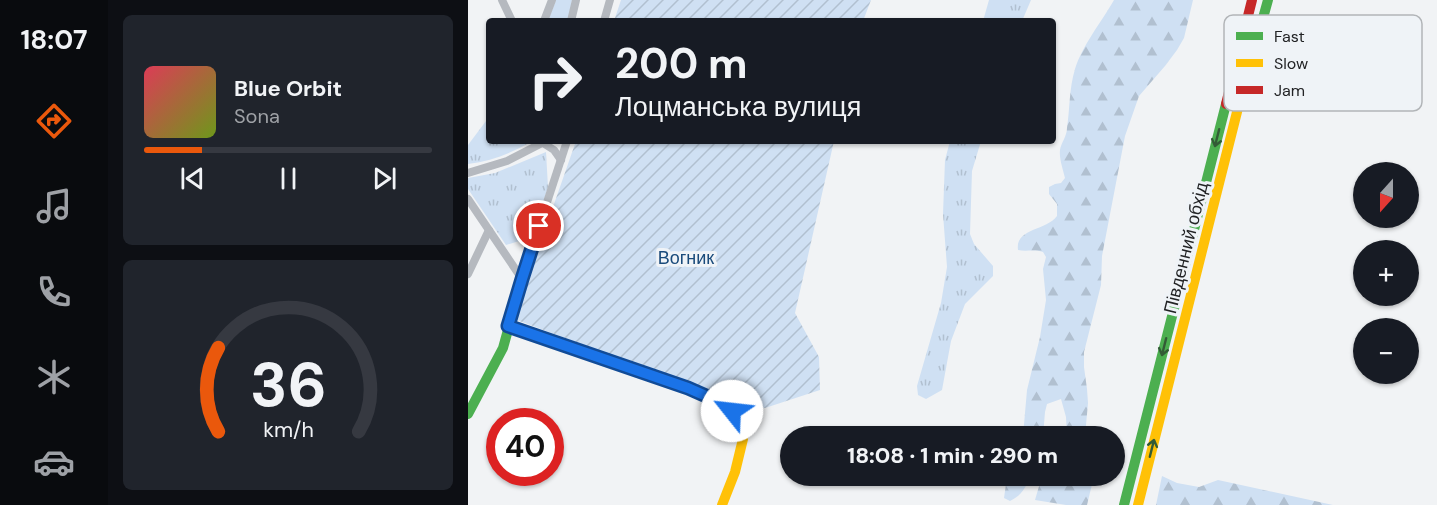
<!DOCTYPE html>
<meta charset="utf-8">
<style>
body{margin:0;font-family:"DM Sans",sans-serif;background:#20242c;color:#f1f3f6;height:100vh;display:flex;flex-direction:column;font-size:22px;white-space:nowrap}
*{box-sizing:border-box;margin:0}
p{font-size:20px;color:#9ea1a6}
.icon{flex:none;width:33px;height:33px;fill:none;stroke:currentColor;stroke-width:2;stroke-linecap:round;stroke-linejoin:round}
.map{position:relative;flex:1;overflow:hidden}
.side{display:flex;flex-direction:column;gap:15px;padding:15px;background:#0d0f14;width:360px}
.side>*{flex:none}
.hud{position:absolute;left:18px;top:18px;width:570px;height:126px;border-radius:6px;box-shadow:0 2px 4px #0004;background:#171b24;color:#f1f3f6;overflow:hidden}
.needle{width:39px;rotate:201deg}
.fabs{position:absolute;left:885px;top:162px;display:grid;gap:12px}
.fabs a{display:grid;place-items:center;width:66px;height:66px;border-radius:50%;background:#171b24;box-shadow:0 2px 4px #0004;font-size:30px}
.speed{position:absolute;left:18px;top:408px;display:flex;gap:12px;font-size:30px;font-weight:700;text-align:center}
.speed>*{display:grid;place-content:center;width:78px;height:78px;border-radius:50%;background:#171b24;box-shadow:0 2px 4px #0004;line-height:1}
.speed .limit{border:9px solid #d22;background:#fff;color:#111}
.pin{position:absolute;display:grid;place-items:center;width:51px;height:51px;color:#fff;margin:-26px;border:3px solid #fff;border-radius:50%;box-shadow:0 2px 6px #0007}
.me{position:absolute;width:66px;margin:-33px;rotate:299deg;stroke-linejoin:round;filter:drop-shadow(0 0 4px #0008)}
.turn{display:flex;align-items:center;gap:21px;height:126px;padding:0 30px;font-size:27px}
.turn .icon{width:78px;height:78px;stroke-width:2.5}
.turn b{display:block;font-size:42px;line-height:51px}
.side .card{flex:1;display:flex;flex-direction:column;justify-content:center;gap:9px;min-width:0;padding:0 21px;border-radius:9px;background:#20242c}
.side .dial{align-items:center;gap:0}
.dial svg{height:156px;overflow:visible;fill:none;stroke:#363941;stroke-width:7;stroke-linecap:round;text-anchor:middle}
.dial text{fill:#f1f3f6;stroke:none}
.song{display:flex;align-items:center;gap:18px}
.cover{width:72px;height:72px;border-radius:9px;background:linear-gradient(135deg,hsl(350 70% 55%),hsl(80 70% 35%))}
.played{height:6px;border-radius:3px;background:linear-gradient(90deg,#ea580c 20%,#363941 20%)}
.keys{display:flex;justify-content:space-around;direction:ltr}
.trip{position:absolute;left:312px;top:426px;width:345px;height:60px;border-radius:30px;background:#171b24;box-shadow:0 2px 4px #0004;font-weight:800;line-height:60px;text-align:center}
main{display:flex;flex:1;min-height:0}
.tabs{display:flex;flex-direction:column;width:108px;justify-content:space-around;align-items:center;background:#090b0e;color:#9ea1a6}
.tabs .icon{width:42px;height:42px}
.tabs .current{color:#ea580c}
.tabs b{font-size:27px;color:#f1f3f6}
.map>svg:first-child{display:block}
.grass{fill:url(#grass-tufts)}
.forest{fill:url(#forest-firs)}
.garden{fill:url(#garden-furrows)}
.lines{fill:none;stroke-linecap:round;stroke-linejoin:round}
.street{stroke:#b5b9bf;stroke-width:8}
.fast{stroke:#4caf50;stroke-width:10}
.slow{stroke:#ffc107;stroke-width:10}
.jam{stroke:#c62828;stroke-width:10}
.oneway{stroke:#335b36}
.route-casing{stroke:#114b97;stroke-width:15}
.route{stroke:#1a73e8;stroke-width:10}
.labels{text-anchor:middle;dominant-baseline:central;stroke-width:6;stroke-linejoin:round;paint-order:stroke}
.street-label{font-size:18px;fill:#222325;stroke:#eff3f7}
.park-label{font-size:18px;fill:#1a4b7b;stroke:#eff3f7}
.key{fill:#eff3f7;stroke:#b2b5b8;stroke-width:1.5}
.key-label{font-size:16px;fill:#222325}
</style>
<main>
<nav class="tabs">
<b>18:07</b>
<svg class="icon current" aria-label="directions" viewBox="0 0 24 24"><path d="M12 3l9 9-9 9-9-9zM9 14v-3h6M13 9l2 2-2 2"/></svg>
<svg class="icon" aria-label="music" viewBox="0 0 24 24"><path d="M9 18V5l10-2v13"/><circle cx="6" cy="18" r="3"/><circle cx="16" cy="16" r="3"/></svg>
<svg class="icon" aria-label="phone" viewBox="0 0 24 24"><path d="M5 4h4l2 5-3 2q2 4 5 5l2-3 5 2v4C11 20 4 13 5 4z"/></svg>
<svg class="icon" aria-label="climate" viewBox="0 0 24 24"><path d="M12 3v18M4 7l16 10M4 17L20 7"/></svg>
<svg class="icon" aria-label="car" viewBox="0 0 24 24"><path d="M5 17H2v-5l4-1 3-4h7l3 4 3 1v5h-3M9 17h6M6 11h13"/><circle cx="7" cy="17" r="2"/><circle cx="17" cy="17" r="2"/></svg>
</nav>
<section class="side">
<div class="card">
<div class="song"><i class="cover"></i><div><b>Blue Orbit</b><p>Sona</p></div></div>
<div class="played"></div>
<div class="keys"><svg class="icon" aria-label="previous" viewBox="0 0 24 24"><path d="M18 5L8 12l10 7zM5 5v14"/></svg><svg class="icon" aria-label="pause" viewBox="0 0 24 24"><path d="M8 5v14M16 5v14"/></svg><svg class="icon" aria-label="next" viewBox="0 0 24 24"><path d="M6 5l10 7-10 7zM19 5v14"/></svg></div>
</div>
<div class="card dial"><svg viewBox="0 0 100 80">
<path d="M14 69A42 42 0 1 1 86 69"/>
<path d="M14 69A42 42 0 0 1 14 26" stroke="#ea580c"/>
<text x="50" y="56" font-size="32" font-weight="700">36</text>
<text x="50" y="72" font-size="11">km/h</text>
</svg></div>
</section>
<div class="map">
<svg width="969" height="505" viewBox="0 0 969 505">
<defs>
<pattern id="grass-tufts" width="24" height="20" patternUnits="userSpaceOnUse" patternTransform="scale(1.5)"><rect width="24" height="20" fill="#cfe0f3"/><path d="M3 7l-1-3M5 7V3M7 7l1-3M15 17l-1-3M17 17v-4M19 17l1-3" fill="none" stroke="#b1c0d0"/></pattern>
<pattern id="forest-firs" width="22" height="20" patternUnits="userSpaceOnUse" patternTransform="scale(1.5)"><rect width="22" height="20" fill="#cfe0f3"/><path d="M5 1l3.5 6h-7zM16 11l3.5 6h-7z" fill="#b1c0d0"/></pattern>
<pattern id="garden-furrows" width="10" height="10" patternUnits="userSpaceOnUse" patternTransform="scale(1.5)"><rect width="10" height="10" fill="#cfe0f3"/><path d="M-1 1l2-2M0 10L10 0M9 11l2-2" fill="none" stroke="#b1c0d0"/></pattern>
</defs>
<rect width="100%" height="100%" fill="#f1f3f5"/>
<!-- grass -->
<g class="grass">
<polygon points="88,0 104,0 100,21 80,21"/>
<polygon points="521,0 563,0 554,21 515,21"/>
<path d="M 21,117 L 21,141 L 64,141 C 44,153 24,161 0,164 L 0,145 Z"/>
<polygon points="482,141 513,141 504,171 502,234 506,244 525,266 525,276 497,304 483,341 474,390 458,399 450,395 449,386 473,303 479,267 475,214 477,160"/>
<polygon points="78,152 80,187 64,237 38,245 0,189 0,178 27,173"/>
</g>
<!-- forest -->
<g class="forest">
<path d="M 646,0 L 725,0 L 716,38 L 709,50 L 697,66 L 671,96 L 657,136 L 634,256 L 633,285 L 616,352 L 616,367 L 619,389 L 620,403 L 617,436 L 599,436 L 598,417 L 593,399 L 579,404 L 577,412 L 575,436 L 555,436 L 559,390 L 572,337 L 578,300 L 575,269 L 578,257 L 575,252 C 566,249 558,252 550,250 C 547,228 578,231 589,216 L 589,204 L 581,194 L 581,187 L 587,184 L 593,183 L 597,178 C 595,169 591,159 592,150 C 593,143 599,136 599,128 C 602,108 601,89 607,69 C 614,46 634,21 646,0 Z"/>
<path d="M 541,476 L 563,476 C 558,487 553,496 542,501 L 536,498 L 538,484 Z"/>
<polygon points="574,476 626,476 619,505 598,505 567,500"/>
<polygon points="694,476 709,483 731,487 750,480 865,505 688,505"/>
</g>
<!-- garden -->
<g class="garden">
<polygon points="153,0 403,0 395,21 146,21"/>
<polygon points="108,141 366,141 327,313 351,357 352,390 297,408 261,399 46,319"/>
</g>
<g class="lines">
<!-- street -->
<g class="street">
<polyline points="34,0 44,21"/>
<polyline points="76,21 84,0"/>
<polyline points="103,21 108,0"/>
<polyline points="136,21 142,0"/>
<polyline points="75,143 86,150 93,160"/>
<polyline points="0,173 39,161 78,141"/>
<polyline points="0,199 54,279"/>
<polyline points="0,274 21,230"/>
<polyline points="54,279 99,141"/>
</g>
<!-- fast -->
<g class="fast">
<polyline points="770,108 800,0"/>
<polyline points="0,414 35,348 54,279"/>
<polyline points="656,505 758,104"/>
</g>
<!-- slow -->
<g class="slow">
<polyline points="40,326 220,388 254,403 264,411 275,439 267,472 254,505"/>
<polyline points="670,505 770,108"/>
</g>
<!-- jam -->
<polyline class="jam" points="758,104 784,0"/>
</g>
<!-- one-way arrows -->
<defs><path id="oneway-shaft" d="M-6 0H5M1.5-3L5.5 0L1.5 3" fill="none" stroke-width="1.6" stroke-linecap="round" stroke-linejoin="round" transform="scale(1.5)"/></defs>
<g class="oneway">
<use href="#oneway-shaft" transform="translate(749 138) rotate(104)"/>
<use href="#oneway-shaft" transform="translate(696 347) rotate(104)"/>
<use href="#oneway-shaft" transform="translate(684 448) rotate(-76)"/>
</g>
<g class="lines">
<defs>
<polyline id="route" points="71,226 54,279 40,326 220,388 254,403 264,411"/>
</defs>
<!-- route casing -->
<use href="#route" class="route-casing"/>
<!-- route -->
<use href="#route" class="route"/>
</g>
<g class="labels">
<!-- street labels -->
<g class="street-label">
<text transform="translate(718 248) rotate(-76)">Південний обхід</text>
</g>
<!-- park labels -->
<g class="park-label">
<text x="218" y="258">Вогник</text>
</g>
</g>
<!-- legend -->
<rect x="756" y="15" width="198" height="96" rx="9" class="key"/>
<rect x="768" y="32" width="27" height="8" fill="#4caf50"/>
<rect x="768" y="59" width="27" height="8" fill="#ffc107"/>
<rect x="768" y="86" width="27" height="8" fill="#c62828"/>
<g class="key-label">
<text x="806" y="42">Fast</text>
<text x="806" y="69">Slow</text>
<text x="806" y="96">Jam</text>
</g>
</svg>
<div class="fabs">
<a><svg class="needle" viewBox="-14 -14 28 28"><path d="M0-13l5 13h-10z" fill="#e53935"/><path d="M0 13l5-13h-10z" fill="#9ea1a6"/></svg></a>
<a>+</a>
<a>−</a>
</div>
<div class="speed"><div class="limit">40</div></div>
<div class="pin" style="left:71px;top:226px;background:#d93025"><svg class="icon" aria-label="arrive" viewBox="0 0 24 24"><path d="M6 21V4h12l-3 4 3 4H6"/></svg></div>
<svg class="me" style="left:264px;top:411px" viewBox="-20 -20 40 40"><circle r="19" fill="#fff"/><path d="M0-13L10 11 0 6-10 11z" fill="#1a73e8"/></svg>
<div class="trip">18:08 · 1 min · 290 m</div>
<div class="hud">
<div class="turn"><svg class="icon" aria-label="right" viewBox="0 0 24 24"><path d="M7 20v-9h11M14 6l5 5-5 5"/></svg><div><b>200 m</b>Лоцманська вулиця</div></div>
</div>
</div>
</main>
